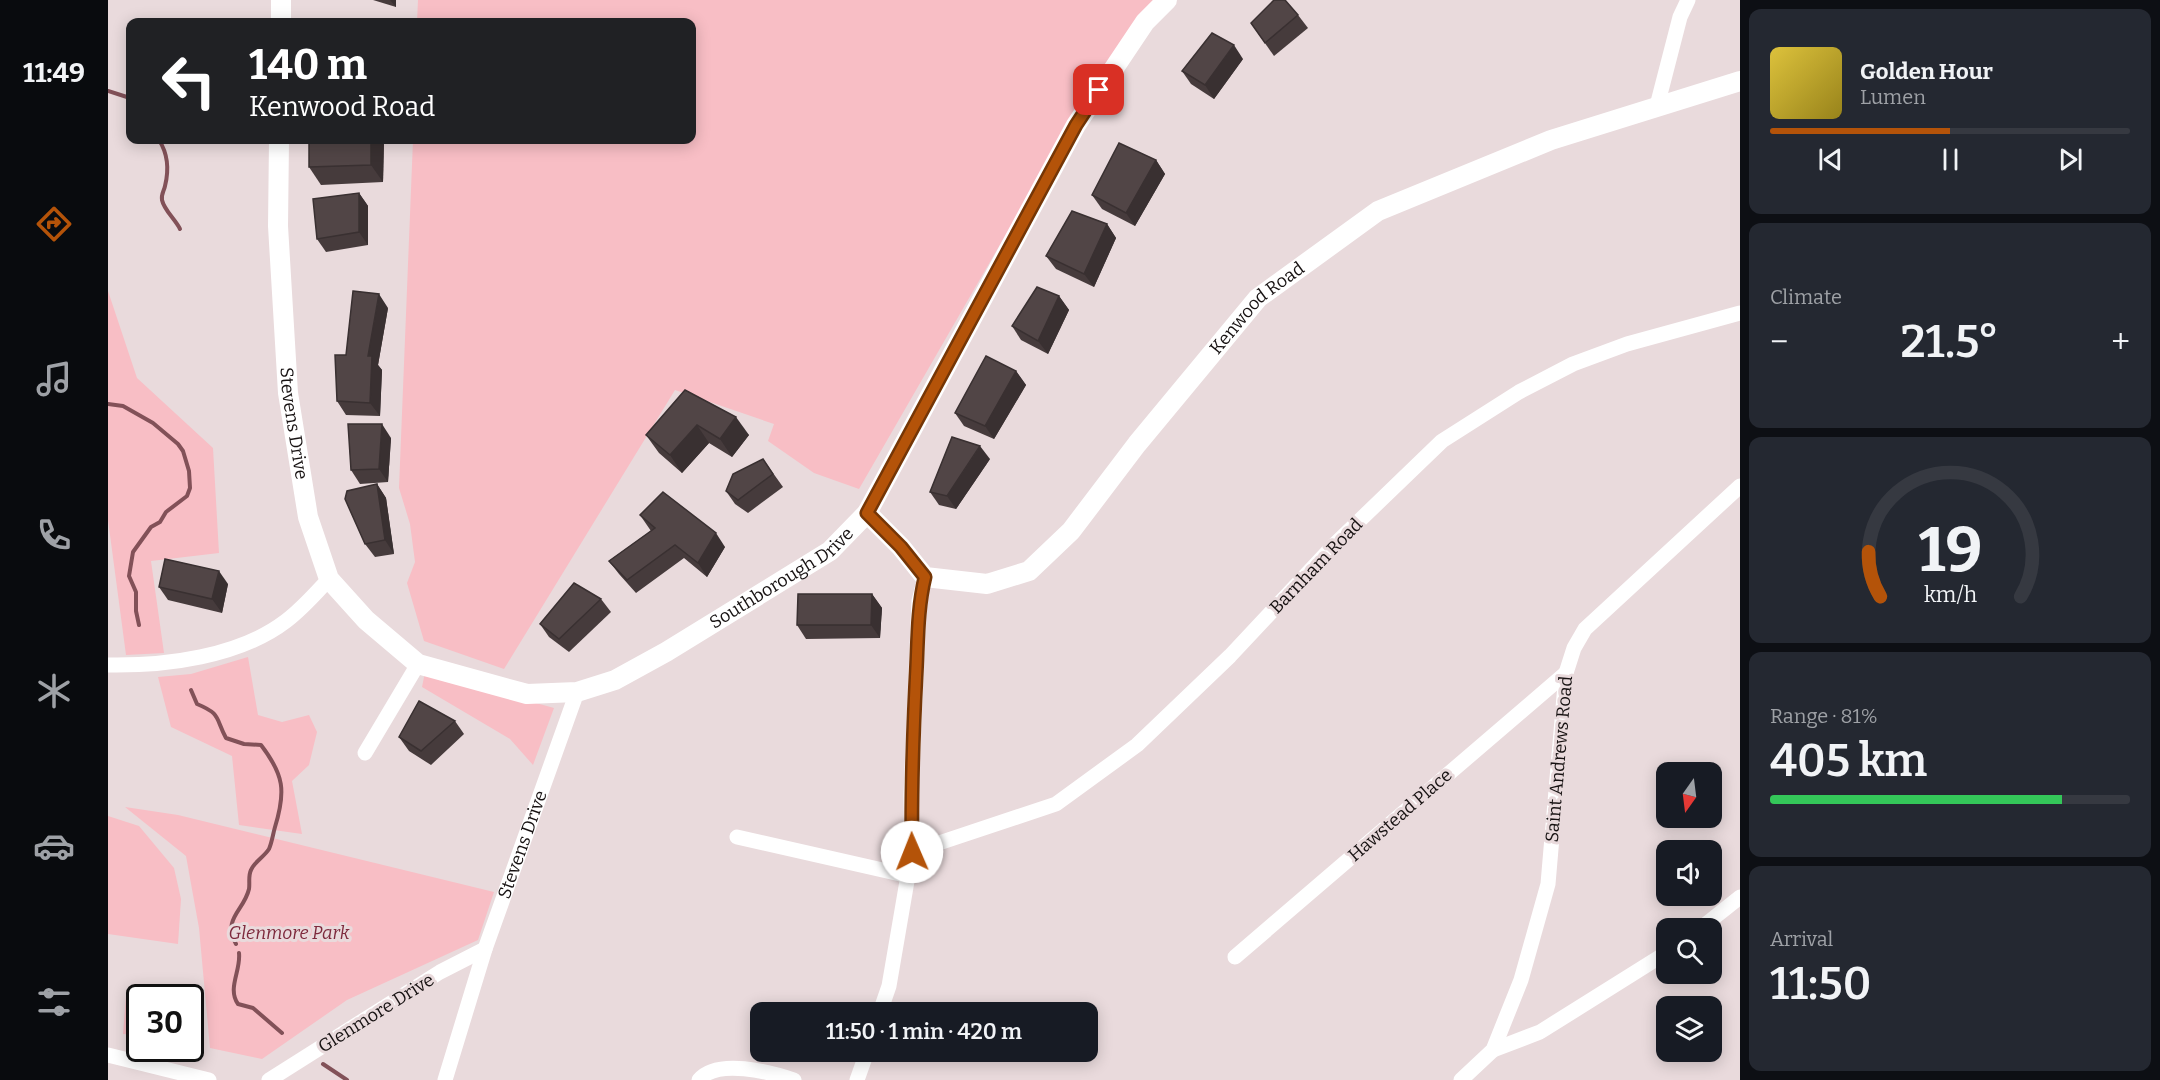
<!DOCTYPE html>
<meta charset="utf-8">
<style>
body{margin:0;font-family:Bitter,serif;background:#242831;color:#f1f3f6;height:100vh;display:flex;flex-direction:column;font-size:22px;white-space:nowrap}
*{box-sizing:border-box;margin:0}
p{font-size:20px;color:#9ea1a6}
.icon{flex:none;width:33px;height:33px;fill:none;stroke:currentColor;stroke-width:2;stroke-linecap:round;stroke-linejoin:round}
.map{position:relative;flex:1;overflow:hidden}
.panel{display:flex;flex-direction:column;gap:9px;padding:9px;background:#0d0f14;width:420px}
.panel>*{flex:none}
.top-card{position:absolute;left:18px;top:18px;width:570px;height:126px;border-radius:12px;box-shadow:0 3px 15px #0003;background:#202124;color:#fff;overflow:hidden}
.needle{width:39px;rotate:194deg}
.controls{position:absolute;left:1548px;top:762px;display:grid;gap:12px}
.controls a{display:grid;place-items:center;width:66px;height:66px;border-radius:12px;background:#171b24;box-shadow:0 3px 15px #0003;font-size:30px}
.speed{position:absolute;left:18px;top:984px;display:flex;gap:12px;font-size:30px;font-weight:700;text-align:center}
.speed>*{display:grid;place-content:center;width:78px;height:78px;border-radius:50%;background:#171b24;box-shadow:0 3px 15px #0003;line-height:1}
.speed .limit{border:3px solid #111;border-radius:9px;background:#fff;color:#111}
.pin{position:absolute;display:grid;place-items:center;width:51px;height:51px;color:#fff;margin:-26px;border-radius:12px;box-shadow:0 3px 9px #0006}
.me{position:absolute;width:66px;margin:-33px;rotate:359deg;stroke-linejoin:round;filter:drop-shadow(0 0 4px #0008)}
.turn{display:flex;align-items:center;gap:21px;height:126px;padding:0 24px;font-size:27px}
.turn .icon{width:78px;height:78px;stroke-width:2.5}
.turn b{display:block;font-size:42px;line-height:51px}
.big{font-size:45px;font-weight:600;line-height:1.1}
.panel .card{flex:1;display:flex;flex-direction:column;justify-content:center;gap:9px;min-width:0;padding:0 21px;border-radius:12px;background:#242831}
.panel .dial{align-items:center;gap:0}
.dial svg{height:156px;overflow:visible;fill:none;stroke:#363941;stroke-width:7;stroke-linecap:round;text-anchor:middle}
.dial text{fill:#f1f3f6;stroke:none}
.song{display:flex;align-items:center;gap:18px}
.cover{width:72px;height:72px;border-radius:9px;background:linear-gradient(135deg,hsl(50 70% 55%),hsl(50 70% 35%))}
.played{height:6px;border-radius:3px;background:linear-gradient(90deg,#b45309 50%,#363941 50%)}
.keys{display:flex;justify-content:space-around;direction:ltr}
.heat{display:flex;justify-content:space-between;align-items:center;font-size:33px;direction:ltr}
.charge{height:9px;border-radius:4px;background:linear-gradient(90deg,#34c759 81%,#363941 0)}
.trip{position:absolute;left:642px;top:1002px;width:348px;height:60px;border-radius:12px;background:#171b24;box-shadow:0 3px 15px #0003;font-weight:600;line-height:60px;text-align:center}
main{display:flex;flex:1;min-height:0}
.tab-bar{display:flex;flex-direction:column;width:108px;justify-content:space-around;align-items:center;background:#090b0e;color:#9ea1a6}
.tab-bar .icon{width:42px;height:42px}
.tab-bar .active{color:#b45309}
.tab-bar b{font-size:27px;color:#f1f3f6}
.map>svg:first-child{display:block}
.green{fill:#f8bec5}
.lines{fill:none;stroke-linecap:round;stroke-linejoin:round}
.stream{stroke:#825158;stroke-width:4}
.minor{stroke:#fff;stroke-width:15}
.tertiary{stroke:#fff;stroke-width:20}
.wall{fill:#463b3c}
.shaded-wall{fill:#393031}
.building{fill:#514546;stroke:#393031;stroke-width:1.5}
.route-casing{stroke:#753606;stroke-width:15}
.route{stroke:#b45309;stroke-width:10}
.labels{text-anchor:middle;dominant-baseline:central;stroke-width:6;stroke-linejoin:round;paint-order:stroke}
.street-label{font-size:18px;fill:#161111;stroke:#e9dadc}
.park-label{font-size:18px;font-style:italic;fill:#7e2a3d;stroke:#e9dadc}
</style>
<main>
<nav class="tab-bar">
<b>11:49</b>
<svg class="icon active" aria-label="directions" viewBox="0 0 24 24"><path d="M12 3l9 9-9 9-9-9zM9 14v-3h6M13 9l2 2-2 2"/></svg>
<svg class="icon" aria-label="music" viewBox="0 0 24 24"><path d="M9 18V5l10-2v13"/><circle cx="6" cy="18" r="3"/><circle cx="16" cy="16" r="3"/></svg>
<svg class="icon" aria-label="phone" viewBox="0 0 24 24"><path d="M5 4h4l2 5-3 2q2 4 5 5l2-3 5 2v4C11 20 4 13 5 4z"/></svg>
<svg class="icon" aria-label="climate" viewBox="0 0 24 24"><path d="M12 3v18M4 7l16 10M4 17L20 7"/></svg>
<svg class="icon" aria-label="car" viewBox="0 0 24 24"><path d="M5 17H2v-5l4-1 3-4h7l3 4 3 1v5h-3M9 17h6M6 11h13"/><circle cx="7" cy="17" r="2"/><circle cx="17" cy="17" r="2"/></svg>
<svg class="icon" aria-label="filters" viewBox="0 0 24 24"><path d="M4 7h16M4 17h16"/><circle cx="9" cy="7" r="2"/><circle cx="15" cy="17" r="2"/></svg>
</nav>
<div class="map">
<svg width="1632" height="1080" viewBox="0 0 1632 1080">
<rect width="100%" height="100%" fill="#e9dadc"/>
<!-- green -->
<g class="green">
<polygon points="310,0 1053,0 894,241 751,489 706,473 660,441 666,424 567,390 396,669 316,641 299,583 307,562 302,524 291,488 305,140 584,140 584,22 309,22"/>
<polygon points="0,291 29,378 105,448 111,553 43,561 56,653 18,655 0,520"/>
<polygon points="140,657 150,715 174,722 201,715 209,732 201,765 184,781 194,834 131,825 124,756 63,727 50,677 83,674"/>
<polygon points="317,672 446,708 425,765 402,739 314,687"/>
<polygon points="17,807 70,815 386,892 370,940 239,1000 154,1059 102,1048 91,928 78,856"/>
<polygon points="0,816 31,826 66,868 73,899 70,944 0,934"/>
<polygon points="18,996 35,997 32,998 31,1035 15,1034"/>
</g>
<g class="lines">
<!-- stream -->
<g class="stream">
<polyline points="0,91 22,98"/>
<path d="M 51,140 C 60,154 61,170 57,186 C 56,191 53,194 54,200 C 56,210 67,219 72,229"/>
<polyline points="0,404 15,406 45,423 70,444 75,451 81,471 82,488 79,496 58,512 52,522 43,527 25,552 21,576 28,592 28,611 31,625"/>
<path d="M 83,690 L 89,704 C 113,714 107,717 118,738 L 136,744 L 153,745 C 176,775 178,791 167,827 C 165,834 164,842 161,849 C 156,857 146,862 143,870 C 140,876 142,883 141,889 C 136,911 114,918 128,944"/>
<path d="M 131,953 C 133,971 119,988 130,1004 L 145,1008 L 174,1033"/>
<polyline points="215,1064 239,1080"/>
</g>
<!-- minor -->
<g class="minor">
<polyline points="1549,106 1572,17 1580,0"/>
<polyline points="817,577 811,601 803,795 804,852 948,804 1029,745 1122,656 1224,547 1334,441 1411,392 1465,364 1519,344 1632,313"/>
<path d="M 0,665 C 57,666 131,657 178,621 C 194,609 207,594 221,579"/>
<polyline points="257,753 310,664"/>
<polyline points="629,837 801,876"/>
<polyline points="1593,928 1632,897"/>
<polyline points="1127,957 1458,673"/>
<polyline points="772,1012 781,986 804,852"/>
<polyline points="1385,1050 1432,1032 1558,953"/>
<polyline points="0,1055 101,1080"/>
<polyline points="161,1080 332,972 377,949"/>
<path id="s1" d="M 337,1080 L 377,949 L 469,692"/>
<path d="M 591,1080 C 609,1058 662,1072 686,1080"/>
<polyline points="749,1080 759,1052"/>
<polyline points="1353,1080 1385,1050 1413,980 1440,884 1458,673 1466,648 1477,629 1632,486"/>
</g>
<!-- tertiary -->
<g class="tertiary">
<polyline points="173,22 173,0"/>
<path id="s2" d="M 171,140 L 170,226 L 180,393 L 200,517 L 221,579 L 258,620 L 310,664 L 419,694 L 469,692 L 507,680 L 558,652 L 722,551 L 759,513 L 968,125 L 1037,22 L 1059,0"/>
<path id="s3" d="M 759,513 L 793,547 L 817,577 L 879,584 L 921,571 L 963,531 L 1029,444 L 1150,298 L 1270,211 L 1443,140 L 1632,81"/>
</g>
</g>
<!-- wall -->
<g class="wall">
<polygon points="265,0 288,0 288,7"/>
<polygon points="1190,15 1200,28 1166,56 1143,23"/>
<polygon points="1135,59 1106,99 1083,84 1074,71"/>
<polygon points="201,140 276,140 275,182 213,185 201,167"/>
<polygon points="1048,160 1057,174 1027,226 994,209 984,195"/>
<polygon points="251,193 260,206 260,245 218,252 209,239"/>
<polygon points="999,224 1008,238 986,287 948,269 938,256"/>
<polygon points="951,296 961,310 940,354 913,340 904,326"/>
<polygon points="280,308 270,365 274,370 272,416 238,415 229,401 238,355"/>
<polygon points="908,371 918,385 886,439 856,426 847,413"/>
<polygon points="577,390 641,435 624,457 601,443 574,473 551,453 538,435"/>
<polygon points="283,438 280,482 252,484 243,470"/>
<polygon points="655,459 675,487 640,513 627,504 618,491"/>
<polygon points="882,459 848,509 831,505 822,492"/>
<polygon points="269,484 278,498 286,554 267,557 257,544"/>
<polygon points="532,515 617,547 599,577 576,558 528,593 511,574 501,561 543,531"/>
<polygon points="120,584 114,613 60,600 51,587"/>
<polygon points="764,594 774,608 772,638 698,639 689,625"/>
<polygon points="493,599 503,612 461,652 441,637 432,624"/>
<polygon points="347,721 356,734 323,765 301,751 291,737"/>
</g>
<!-- shaded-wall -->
<g class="shaded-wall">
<polygon points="282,0 288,0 288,7"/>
<polygon points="1126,45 1135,59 1106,99 1097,85"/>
<polygon points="263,140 276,140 275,182 263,165"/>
<polygon points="1048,160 1057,174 1027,226 1018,213"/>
<polygon points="251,193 260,206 260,245 251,232"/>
<polygon points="999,224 1008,238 986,287 976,274"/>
<polygon points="271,294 280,308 270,365 274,370 272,416 262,403 260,356"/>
<polygon points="951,296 961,310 940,354 930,341"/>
<polygon points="908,371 918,385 886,439 877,426"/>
<polygon points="628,417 641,435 624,457 612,439"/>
<polygon points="274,424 283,438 280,482 271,469"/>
<polygon points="589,425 601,443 574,473 562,455"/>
<polygon points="872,446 882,459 848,509 839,496"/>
<polygon points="269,484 278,498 286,554 277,540"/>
<polygon points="608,533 617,547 599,577 590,563"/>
<polygon points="111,571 120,584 114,613 104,599"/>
<polygon points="764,594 774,608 772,638 763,625"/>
</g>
<!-- building -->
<g class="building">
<polygon points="1166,0 1177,0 1190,15 1157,43 1143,23"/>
<polygon points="1104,33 1126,45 1097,85 1074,71"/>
<polygon points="201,140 263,140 263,165 201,167"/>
<polygon points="1011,143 1048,160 1018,213 984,195"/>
<polygon points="251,193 251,232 209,239 205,199"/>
<polygon points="964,211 999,224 976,274 938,256"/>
<polygon points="929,287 951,296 930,341 904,326"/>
<polygon points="245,291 271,294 260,356 264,356 262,403 229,401 227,355 238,355"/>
<polygon points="878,356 908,371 877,426 847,413"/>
<polygon points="577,390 628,417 612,439 589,425 562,455 538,435"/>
<polygon points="240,424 274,424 271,469 243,470"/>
<polygon points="844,437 872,446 839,496 822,492"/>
<polygon points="655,459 665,474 630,500 618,491 625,474"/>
<polygon points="269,484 277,540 257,544 237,499 239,491"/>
<polygon points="555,492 608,533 590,563 567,545 519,580 501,561 547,528 532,515"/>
<polygon points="57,559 111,571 104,599 51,587"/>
<polygon points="466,583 493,599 451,639 432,624"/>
<polygon points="690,594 764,594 763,625 689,625"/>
<polygon points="311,701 347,721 313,751 291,737"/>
</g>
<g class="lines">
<defs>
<path id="route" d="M 804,852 C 803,794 805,736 808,677 C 810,643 809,610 817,577 L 793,547 L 759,513 L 968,125 L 991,90"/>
</defs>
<!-- route casing -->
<use href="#route" class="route-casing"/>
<!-- route -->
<use href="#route" class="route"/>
</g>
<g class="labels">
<!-- street labels -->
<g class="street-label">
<text stroke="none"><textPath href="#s3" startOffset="542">Kenwood Road</textPath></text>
<text stroke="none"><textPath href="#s2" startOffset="284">Stevens Drive</textPath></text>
<text transform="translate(1208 566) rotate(-46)">Barnham Road</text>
<text stroke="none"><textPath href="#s2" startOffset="966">Southborough Drive</textPath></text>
<text transform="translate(1451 759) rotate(-85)">Saint Andrews Road</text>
<text transform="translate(1292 815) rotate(-41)">Hawstead Place</text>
<text stroke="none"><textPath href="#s1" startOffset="248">Stevens Drive</textPath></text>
<text transform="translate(268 1013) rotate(-32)">Glenmore Drive</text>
</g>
<!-- park labels -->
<g class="park-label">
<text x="181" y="933">Glenmore Park</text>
</g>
</g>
</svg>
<div class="controls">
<a><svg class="needle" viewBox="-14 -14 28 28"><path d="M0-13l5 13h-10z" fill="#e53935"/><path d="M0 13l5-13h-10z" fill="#9ea1a6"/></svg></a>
<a><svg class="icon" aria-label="sound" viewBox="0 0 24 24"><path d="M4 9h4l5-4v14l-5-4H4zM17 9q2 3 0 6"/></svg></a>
<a><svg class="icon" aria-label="search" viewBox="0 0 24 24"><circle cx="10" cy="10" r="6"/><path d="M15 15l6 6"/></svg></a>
<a><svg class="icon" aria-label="layers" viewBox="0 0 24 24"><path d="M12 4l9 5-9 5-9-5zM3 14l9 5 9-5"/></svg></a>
</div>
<div class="speed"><div class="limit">30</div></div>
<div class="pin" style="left:991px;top:90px;background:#d93025"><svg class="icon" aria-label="arrive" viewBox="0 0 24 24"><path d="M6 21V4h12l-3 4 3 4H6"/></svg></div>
<svg class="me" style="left:804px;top:852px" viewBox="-20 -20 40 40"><circle r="19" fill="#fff"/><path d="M0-13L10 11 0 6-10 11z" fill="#b45309"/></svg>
<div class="trip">11:50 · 1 min · 420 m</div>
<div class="top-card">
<div class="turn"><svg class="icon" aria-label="left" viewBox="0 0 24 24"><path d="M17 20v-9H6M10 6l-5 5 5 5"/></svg><div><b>140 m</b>Kenwood Road</div></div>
</div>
</div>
<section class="panel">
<div class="card">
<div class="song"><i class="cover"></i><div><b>Golden Hour</b><p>Lumen</p></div></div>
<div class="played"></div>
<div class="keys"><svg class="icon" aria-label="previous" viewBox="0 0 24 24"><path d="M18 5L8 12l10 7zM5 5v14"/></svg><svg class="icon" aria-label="pause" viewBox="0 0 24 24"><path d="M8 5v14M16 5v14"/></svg><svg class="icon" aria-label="next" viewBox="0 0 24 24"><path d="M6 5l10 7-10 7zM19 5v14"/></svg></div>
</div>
<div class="card"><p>Climate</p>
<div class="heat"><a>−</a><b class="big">21.5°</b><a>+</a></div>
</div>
<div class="card dial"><svg viewBox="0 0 100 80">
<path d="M14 69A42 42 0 1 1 86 69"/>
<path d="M14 69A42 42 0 0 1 8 46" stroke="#b45309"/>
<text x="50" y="56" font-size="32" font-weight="700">19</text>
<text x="50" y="72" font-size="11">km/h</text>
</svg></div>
<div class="card"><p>Range · 81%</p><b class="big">405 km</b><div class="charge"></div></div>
<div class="card"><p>Arrival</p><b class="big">11:50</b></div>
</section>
</main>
